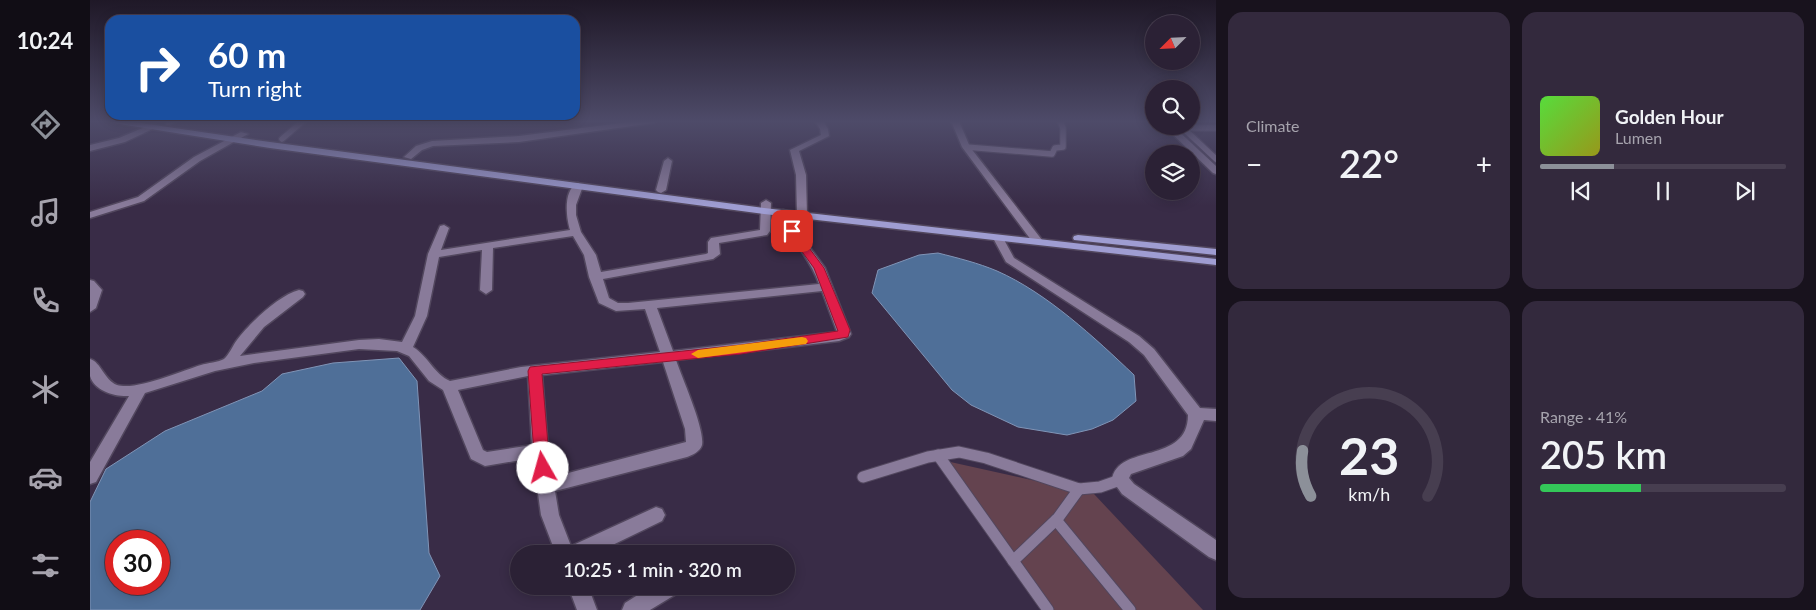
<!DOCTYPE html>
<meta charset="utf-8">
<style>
body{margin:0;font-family:Lato,sans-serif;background:#33293d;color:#f1f3f6;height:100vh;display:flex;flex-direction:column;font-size:19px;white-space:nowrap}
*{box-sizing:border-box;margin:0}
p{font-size:16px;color:#a6a3ad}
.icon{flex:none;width:28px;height:28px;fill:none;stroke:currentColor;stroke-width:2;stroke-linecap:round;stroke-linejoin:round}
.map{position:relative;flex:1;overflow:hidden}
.panel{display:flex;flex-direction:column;gap:12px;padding:12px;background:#18121d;width:600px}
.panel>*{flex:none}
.top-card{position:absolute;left:15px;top:15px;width:475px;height:105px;border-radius:15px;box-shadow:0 2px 12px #0003,0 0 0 1px #473e50;background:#1a4fa0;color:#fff;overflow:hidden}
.needle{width:32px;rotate:246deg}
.tools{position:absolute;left:1055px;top:15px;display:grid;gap:10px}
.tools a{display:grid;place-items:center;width:55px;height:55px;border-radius:50%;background:#2b2135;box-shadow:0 2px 12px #0003,0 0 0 1px #473e50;font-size:25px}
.speed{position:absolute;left:15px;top:530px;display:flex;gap:10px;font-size:25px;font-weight:700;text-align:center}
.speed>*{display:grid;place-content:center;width:65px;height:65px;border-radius:50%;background:#2b2135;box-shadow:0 2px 12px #0003,0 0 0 1px #473e50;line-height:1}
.speed .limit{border:8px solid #d22;background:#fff;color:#111}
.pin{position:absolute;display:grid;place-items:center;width:42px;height:42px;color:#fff;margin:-21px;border-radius:10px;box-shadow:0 2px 8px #0006}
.me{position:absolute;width:55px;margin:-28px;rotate:353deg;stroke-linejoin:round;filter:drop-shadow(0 0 4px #0008)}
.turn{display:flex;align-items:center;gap:18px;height:105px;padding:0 20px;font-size:22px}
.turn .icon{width:65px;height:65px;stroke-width:2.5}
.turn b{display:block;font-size:35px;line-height:42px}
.big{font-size:38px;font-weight:600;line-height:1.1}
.panel .card{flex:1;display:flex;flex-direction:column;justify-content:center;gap:8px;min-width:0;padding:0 18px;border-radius:15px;background:#33293d}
.panel .dial{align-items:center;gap:0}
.dial svg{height:130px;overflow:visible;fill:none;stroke:#473e50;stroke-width:7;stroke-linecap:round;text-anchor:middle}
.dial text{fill:#f1f3f6;stroke:none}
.song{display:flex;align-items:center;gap:15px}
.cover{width:60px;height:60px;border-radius:8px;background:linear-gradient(135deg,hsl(110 70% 55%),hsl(60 70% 35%))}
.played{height:5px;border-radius:2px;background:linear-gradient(90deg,#8c9099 30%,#473e50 30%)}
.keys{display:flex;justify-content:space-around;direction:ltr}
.heat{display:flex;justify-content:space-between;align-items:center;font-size:28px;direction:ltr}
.charge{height:8px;border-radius:4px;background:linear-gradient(90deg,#34c759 41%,#473e50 0)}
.panel .tiles{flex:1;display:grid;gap:12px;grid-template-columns:repeat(2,1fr)}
.trip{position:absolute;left:420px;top:545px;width:285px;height:50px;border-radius:25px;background:#2b2135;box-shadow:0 2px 12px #0003,0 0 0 1px #473e50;font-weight:600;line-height:50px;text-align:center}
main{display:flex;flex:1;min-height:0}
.tabs{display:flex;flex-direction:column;width:90px;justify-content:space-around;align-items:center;background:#110d15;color:#a6a3ad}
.tabs .icon{width:35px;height:35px}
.tabs .on{color:#8c9099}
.tabs b{font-size:22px;color:#f1f3f6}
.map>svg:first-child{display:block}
.green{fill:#64434f}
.water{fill:#4f6f98;stroke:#8094b6;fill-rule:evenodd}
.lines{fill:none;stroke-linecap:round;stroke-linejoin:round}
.lane-far1-casing{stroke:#52475e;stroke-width:8}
.lane-casing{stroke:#52475e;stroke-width:13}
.street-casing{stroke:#52475e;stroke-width:3}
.primary-casing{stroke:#52475e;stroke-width:3}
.lane-far1{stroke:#897b9a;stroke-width:5.5}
.lane{stroke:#897b9a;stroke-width:11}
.street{fill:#897b9a;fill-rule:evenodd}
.primary{fill:#9f9dd2;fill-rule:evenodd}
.route{fill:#e11d48;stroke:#92132f}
.slow{fill:#f59e0b}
</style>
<main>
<nav class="tabs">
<b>10:24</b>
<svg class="icon on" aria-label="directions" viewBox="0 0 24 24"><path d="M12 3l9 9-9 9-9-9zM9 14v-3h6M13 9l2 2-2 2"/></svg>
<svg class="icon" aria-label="music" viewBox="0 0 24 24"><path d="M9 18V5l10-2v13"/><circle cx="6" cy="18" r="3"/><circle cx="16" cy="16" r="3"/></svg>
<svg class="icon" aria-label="phone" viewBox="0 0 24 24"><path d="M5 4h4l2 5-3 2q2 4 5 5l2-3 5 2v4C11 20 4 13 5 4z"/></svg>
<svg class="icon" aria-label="climate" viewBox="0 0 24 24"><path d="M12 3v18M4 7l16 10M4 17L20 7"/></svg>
<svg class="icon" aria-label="car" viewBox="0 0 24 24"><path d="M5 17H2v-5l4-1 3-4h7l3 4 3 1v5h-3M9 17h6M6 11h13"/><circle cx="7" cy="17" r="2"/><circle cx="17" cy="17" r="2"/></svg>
<svg class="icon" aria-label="filters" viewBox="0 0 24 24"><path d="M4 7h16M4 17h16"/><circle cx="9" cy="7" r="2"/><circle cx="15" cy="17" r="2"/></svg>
</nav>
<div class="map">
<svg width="1126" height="610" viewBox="0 0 1126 610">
<rect width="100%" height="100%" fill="#392c47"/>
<!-- green -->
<polygon class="green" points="856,461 1004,494 1113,610 964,610"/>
<!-- water -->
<g class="water">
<path d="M 848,253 C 868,258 888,263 907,271 C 957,293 1005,338 1044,375 L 1046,401 L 1023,420 L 1002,429 L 977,435 L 928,427 L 881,405 L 862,390 L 782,293 L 788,270 L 829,255 Z"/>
<path d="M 309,358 L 327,381 L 339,553 L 350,576 L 330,610 L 0,610 L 0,502 L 16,469 L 75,431 L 172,391 L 192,374 L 243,363 ZM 26,541 L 69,541 L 69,584 L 26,584 Z"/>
</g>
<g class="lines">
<defs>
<g id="lane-far1">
<polyline points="1126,128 1093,128 1126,159"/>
<polyline points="192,139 213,121"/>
<polyline points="876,147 962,154 965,148 973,147 973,128 970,121"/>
</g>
<g id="lane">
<polyline points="848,455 958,610"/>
<polyline points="773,477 838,457 869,452 896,458 989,489 1010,487 1030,480"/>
<polyline points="966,520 1040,610"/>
<polyline points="923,561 968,518 989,489"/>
</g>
<g id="street">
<polygon points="76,121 88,121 79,125 76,125"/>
<polygon points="547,121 567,121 563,123 429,142 343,146 332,150 321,159 314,157 326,146 342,141 429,136"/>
<polygon points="725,121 733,121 738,129 739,136 709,151 716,175 717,216 712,219 707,216 706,175 700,150 731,135 730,129"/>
<polygon points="861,121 869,121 880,147 952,240 953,242 952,244 944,244 872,147"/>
<polygon points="1058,121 1064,121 1064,124"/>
<polygon points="62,124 69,126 35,142 0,151 0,145 29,138"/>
<polygon points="1074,126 1083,126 1126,166 1126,174 1123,173"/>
<polygon points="151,132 158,134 110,161 54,201 0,218 0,212 48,197 104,157"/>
<polygon points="578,158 582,161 576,190 571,193 568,192 566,190 574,161"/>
<path d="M 488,183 L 493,186 L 486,205 L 486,215 L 491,232 L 506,255 L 511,272 L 616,254 L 618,253 L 618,242 L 621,238 L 670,230 L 671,203 L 676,200 L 681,203 L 680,231 L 677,235 L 629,243 L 630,254 L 623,259 L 513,279 L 519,298 L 528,303 L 538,303 L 729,284 C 720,258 700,238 688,213 L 693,210 L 697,211 L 707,230 L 735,268 L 761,334 L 759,337 L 749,341 L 586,360 C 592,378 615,429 612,445 C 610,452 602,455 597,457 L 465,491 L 469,515 L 481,546 L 566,507 L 572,509 L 575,515 L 572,521 L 504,554 L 466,554 L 451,515 L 443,458 L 395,466 L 381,459 L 353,390 L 339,381 L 319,356 L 307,351 L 269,349 L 164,363 L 125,371 L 55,393 L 6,482 L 0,484 L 0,462 L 39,396 C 26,397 4,391 0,376 C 0,371 0,364 0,359 C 11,362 14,380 27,385 C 46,391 91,371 111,365 C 117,363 129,362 134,359 C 139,355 143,345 147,340 C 159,324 189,295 209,290 L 213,291 L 215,294 L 213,297 L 174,327 L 150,356 L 269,340 L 289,339 L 312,342 L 325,316 L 338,254 L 350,226 L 354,225 L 359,228 L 351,250 L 480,230 C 476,217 473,189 488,183 ZM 483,236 L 494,255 L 499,277 L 509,303 L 526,311 L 555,309 L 570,352 L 431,367 L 360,381 C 344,374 338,356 323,347 L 337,316 L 349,257 L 392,250 L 390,290 L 396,294 L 402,290 L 403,248 ZM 732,291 L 747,332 L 583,351 L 567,308 ZM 573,362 L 595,429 L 596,442 L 463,477 L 458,450 L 452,375 ZM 438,376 L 442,445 L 397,452 L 393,450 L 368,390 Z"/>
<path d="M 908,235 L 912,236 L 924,258 L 1049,336 L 1064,349 L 1110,408 L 1126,409 L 1126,421 L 1114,420 L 1101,449 L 1093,456 L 1041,474 L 1039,478 L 1044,484 L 1126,540 L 1126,560 L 1119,557 L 1032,494 L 1022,480 C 1027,443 1098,465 1098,415 L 1054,355 L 1039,342 L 916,262 L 903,238 Z"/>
<polygon points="0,280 4,281 12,290 6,308 0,312"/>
<polygon points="478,586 498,586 507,610 487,610"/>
<polygon points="562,586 591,586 588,593 560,610 532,610 535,603"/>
</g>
<g id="primary">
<polygon points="19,121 37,121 180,142 674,208 1126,259 1126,265 674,214 180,148 23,123"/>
<polygon points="988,235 1126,249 1126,255 984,240 983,238 984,236"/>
</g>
</defs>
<!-- lane-far1 casing -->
<use href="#lane-far1" class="lane-far1-casing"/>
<!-- lane casing -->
<use href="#lane" class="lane-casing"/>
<!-- street casing -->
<use href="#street" class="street-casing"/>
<!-- primary casing -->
<use href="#primary" class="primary-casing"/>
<!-- lane-far1 -->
<use href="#lane-far1" class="lane-far1"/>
<!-- lane -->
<use href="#lane" class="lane"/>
<!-- street -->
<use href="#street" class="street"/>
<!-- primary -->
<use href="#primary" class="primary"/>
</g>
<!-- sky -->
<linearGradient id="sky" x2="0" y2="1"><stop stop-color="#1f1827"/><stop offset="0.59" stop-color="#4e4b69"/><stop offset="1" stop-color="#4e4b69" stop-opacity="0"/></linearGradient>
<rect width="1126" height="206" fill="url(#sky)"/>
<!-- route -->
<polygon class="route" points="702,228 705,229 734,268 760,330 758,337 651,354 452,374 460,468 458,473 453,474 447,473 445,468 438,371 440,367 651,345 748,331 724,268 697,231"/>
<!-- slow -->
<polygon class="slow" points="712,337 716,338 718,341 716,344 608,358 601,354 608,350"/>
</svg>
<div class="tools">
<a><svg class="needle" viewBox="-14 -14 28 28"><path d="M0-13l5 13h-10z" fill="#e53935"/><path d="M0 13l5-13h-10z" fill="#a6a3ad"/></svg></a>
<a><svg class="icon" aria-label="search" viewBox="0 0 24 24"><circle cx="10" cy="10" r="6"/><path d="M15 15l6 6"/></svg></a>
<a><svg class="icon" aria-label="layers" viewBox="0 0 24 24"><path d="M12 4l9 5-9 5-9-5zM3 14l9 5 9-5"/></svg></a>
</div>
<div class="speed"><div class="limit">30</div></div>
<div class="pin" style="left:702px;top:231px;background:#d93025"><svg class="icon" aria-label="arrive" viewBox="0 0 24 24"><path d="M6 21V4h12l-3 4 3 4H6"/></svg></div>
<svg class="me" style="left:453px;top:468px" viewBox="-20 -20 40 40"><circle r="19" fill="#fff"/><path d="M0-13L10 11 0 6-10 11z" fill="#e11d48"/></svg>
<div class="trip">10:25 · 1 min · 320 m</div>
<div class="top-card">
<div class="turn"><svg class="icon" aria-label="right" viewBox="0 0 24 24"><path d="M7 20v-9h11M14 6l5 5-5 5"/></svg><div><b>60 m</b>Turn right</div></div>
</div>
</div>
<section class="panel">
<div class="tiles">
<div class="card"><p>Climate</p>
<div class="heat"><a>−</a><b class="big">22°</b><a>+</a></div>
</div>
<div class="card">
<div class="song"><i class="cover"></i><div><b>Golden Hour</b><p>Lumen</p></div></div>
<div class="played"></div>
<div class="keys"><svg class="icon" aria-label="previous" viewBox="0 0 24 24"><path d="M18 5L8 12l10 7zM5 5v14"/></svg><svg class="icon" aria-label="pause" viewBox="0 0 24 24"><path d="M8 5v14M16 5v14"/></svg><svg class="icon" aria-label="next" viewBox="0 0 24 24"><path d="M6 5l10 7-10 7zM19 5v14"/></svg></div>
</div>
<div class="card dial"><svg viewBox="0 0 100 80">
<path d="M14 69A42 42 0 1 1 86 69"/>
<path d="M14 69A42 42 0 0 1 9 41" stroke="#8c9099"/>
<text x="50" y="56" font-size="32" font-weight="700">23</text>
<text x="50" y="72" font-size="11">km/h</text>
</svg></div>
<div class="card"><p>Range · 41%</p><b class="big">205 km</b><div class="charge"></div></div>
</div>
</section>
</main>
